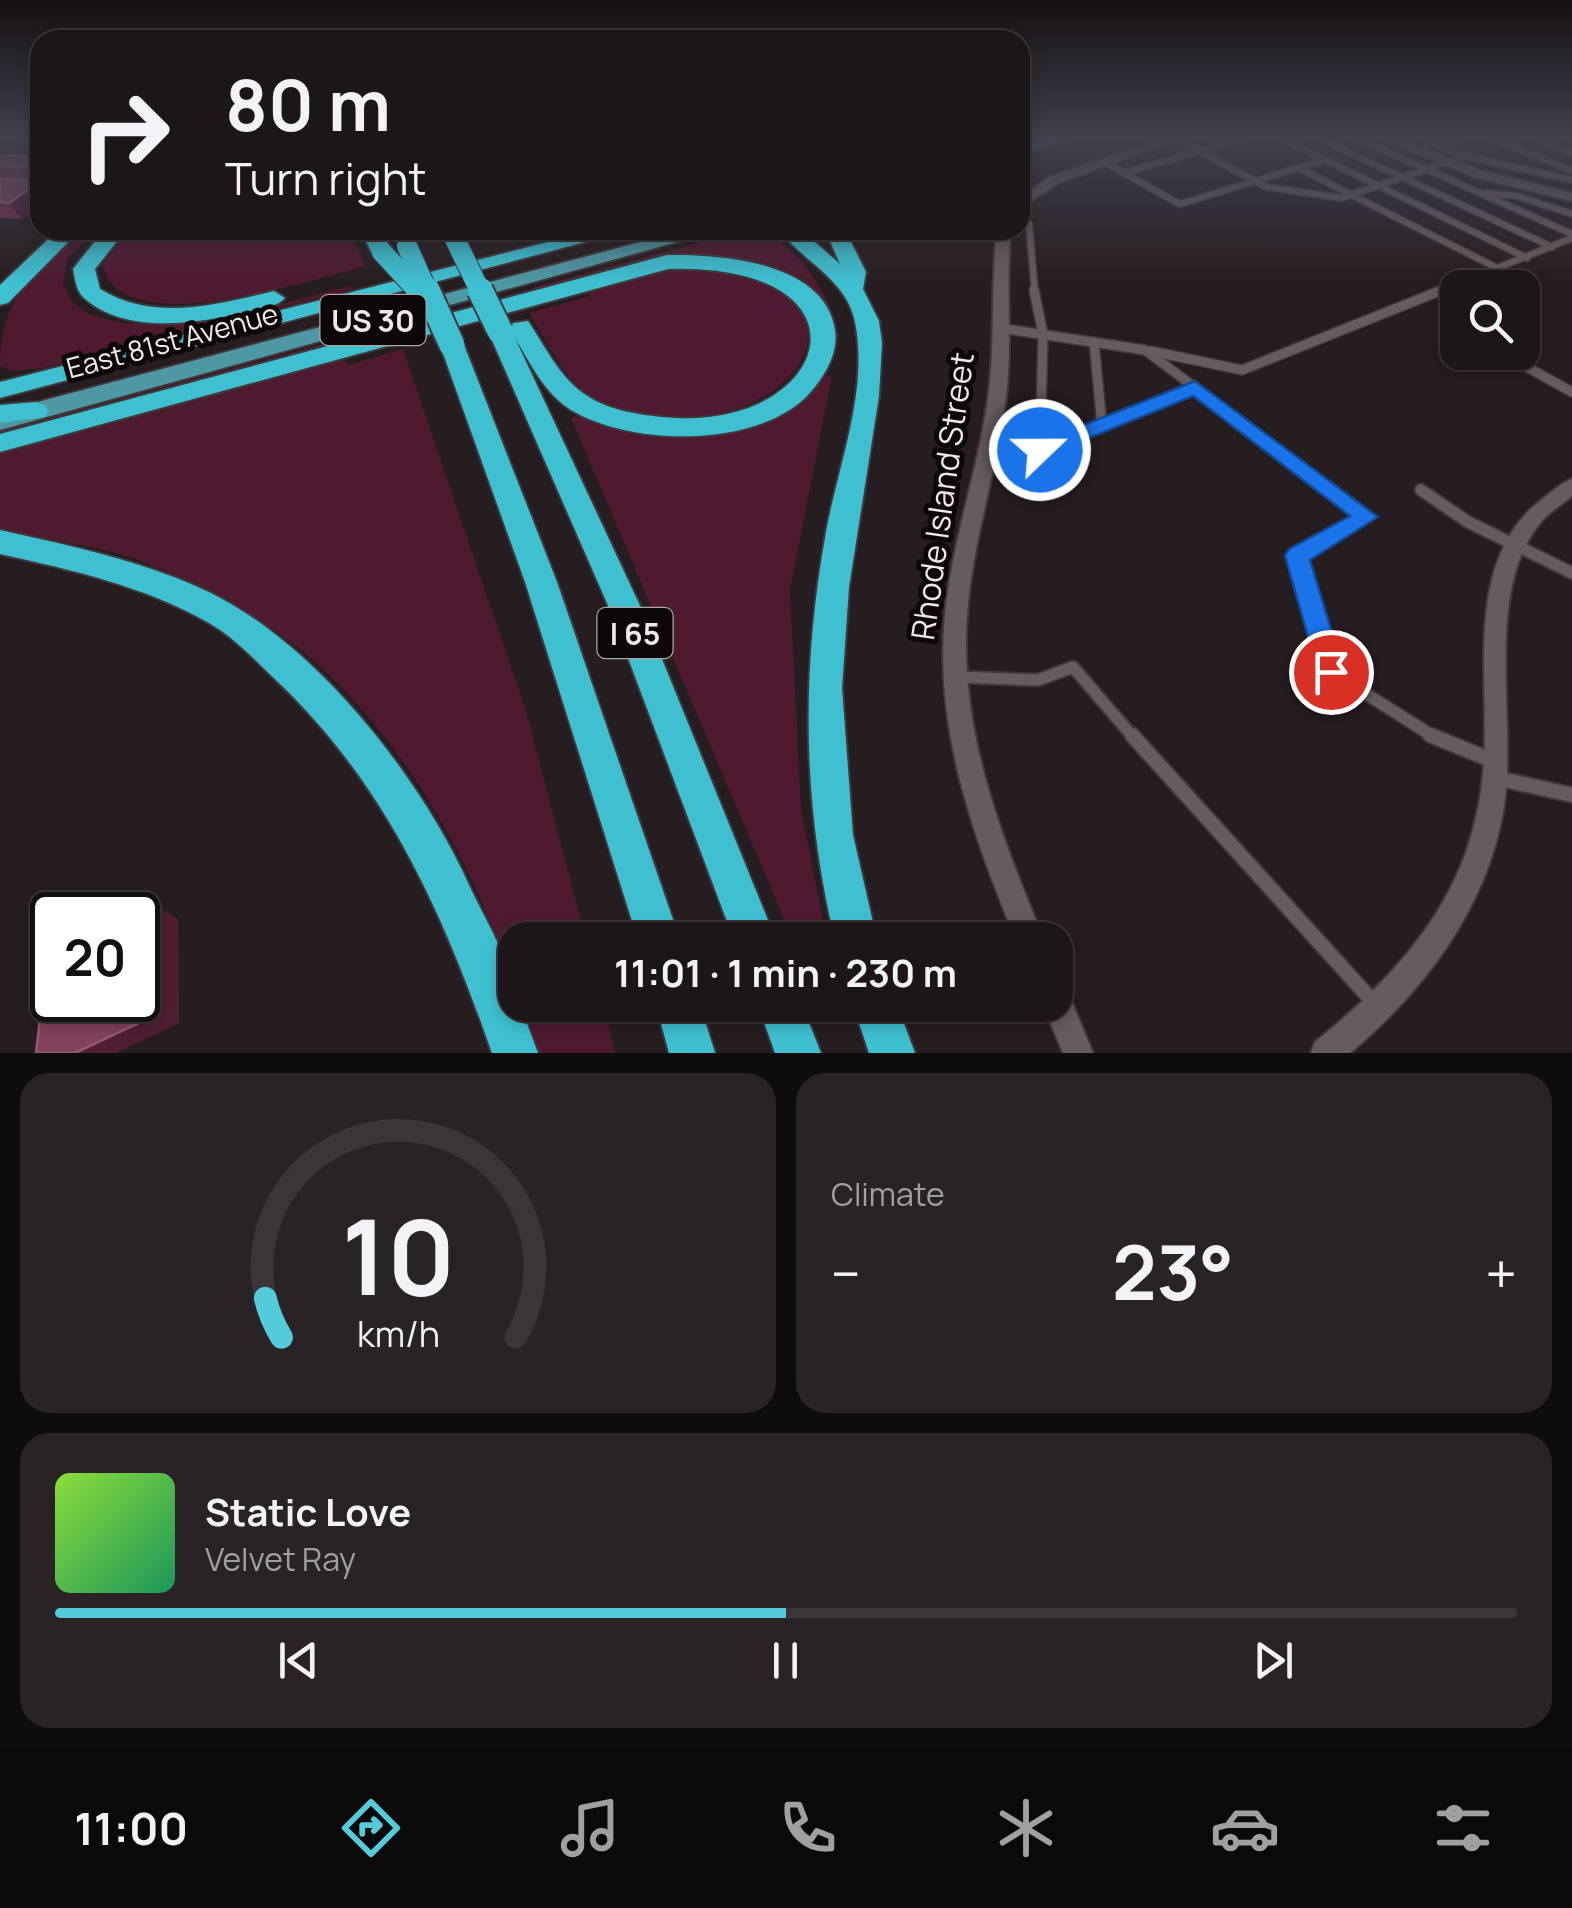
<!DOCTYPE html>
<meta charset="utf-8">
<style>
body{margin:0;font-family:Manrope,sans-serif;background:#292325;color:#f1f3f6;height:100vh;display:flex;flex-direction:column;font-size:38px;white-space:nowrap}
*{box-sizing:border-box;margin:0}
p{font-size:32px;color:#a09fa2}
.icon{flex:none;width:55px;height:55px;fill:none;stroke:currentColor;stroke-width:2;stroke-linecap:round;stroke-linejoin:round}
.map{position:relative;height:1053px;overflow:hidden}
.details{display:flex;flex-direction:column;gap:20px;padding:20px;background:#0f0c0d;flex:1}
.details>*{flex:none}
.banner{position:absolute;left:30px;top:30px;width:1000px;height:210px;border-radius:30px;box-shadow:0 5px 15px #0003,0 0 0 2px #3a3537;background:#1c1618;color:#f1f3f6;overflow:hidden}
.controls{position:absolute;left:1440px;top:270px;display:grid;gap:20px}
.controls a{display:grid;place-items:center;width:100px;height:100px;border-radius:20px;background:#1c1618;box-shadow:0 5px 15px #0003,0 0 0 2px #3a3537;font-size:50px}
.speed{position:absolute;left:30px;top:892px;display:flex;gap:20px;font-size:50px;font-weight:700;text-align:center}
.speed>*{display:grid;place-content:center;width:130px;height:130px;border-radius:50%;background:#1c1618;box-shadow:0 5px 15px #0003,0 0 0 2px #3a3537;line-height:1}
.speed .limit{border:5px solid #111;border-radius:15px;background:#fff;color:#111}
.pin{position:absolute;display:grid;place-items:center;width:85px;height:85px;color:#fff;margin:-42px;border:5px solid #fff;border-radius:50%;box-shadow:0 2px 10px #0007}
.me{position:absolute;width:110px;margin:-55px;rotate:68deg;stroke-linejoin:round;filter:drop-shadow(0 0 8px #0008)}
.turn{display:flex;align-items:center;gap:35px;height:210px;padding:0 30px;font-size:45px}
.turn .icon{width:130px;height:130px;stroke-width:2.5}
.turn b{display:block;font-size:70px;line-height:85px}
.big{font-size:75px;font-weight:700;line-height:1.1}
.details .widget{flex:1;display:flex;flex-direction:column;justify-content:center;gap:15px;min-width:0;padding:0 35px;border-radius:30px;background:#292325}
.details .dial{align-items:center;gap:0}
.dial svg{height:260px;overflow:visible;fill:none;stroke:#3a3537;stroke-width:7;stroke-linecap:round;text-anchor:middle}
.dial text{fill:#f1f3f6;stroke:none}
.song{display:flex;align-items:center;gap:30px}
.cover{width:120px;height:120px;border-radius:15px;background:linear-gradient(135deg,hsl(90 70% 55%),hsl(150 70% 35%))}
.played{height:10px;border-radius:5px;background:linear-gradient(90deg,#53cbdb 50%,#3a3537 50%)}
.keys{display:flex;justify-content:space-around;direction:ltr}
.heat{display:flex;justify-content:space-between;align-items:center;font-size:55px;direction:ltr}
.details .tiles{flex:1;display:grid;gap:20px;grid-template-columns:1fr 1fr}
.widget:last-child{grid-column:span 2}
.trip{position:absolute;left:498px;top:922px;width:575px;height:100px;border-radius:30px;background:#1c1618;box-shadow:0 5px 15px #0003,0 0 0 2px #3a3537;font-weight:700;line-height:100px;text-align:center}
.dock{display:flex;height:160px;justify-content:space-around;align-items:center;background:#0b090a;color:#a09fa2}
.dock .icon{width:70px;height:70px}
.dock .active{color:#53cbdb}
.dock b{font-size:45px;color:#f1f3f6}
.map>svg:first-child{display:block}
.green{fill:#4f1a30}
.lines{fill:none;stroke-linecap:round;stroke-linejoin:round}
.lane-far3-casing{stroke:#40383b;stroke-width:9}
.lane-far2-casing{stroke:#40383b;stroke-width:12}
.lane-far1-casing{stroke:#40383b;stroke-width:15}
.lane-casing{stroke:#40383b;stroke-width:18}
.street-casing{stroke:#40383b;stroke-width:4}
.primary-casing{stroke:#40383b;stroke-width:4}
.highway-casing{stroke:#40383b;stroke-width:4}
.lane-far3{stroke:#665b5e;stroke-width:6}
.lane-far2{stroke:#665b5e;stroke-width:9}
.lane-far1{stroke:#665b5e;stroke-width:11}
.lane{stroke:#665b5e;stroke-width:14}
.street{fill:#665b5e;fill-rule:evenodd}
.primary{fill:#4e98a3;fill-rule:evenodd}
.highway{fill:#3ec0d1;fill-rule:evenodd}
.highway-bridge-far1-casing{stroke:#40383b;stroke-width:22;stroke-linecap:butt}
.highway-bridge-casing{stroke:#40383b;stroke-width:29;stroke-linecap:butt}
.highway-bridge-far1{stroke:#3ec0d1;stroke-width:20}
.highway-bridge{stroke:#3ec0d1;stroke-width:25}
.wall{fill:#732d4b}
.shaded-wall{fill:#4f1e33}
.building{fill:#81415c;stroke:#925b72;stroke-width:2.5}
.route{fill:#1a73e8;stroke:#114b97;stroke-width:2.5}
.labels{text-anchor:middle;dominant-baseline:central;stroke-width:10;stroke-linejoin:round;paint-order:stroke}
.far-street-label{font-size:28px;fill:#efe8ea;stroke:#0c080a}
.shield{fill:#0c080a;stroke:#aba5a7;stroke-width:2.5}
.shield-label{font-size:30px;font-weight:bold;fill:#efe8ea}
.street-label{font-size:32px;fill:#efe8ea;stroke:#0c080a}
</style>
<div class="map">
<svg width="1572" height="1053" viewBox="0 0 1572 1053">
<rect width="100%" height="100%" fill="#261d20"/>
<!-- green -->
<g class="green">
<path d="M 86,230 L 97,230 L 68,258 L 63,283 C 66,288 69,298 74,303 C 129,353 288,301 353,285 L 353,289 L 43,368 L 13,371 L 0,366 C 0,296 35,271 86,230 Z"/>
<path d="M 132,230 L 349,230 L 366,266 C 313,279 119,345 103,265 L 116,243 Z"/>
<path d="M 748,230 C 789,235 820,280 834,316 C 756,218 637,265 536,291 L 534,287 Z"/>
<path d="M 684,267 C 891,276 811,437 649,416 C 629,413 607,410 591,398 C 563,377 547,342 529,313 L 590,296 L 586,288 Z"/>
<polygon points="370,331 372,335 0,437 0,432"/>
<path d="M 403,349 L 526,711 L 586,940 L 515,940 L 515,987 C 473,864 406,740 307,655 C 265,619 206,589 156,567 C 108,546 51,540 0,533 L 0,449 L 342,355 L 348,365 Z"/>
<path d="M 824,375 L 832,376 L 790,590 L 801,810 L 827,940 L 793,940 L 571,418 C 587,413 606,427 623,430 C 681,439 788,427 824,375 Z"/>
<polygon points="521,1005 603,1005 615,1053 538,1053"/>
</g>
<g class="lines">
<defs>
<g id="lane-far3">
<polyline points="1279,137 1527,258"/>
<polyline points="1316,137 1552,247"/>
<polyline points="1354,137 1572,234"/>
<polyline points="1489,137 1572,171"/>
<polyline points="1530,137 1572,153"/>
<polyline points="1561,137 1572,141"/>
<polyline points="1175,138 1267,187 1341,198 1465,156 1421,137"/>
<polyline points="1441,145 1465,137"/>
<polyline points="1465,156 1572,180"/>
<polyline points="1104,162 1180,204 1324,160"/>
<polyline points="1298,168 1499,269"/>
<polyline points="1124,173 1247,137"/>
<polyline points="1486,193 1517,196 1572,214"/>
<polyline points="1020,212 1029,224 1035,293"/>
<polyline points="1435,293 1572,238"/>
</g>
<g id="lane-far2">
<polyline points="1034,290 1043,334 1040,450"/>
<polyline points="1445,322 1458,329"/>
<polyline points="1000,328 1145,350 1330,489"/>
<polyline points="1094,342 1102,425"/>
<polyline points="1151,351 1242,370 1442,290"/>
<polyline points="1500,352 1572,392"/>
<polyline points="985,460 1026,456 1195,387"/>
</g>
<g id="lane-far1">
<polyline points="1326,486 1367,517 1297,556 1331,672 1436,738"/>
<polyline points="1421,490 1468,522 1572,573"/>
<polyline points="956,677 1038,680 1073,667 1134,738"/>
</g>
<g id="lane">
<polyline points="1132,735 1376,1005"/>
<polyline points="1430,735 1496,762"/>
<polyline points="1496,778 1572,795"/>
</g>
<g id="street">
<polygon points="1168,137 1185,137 1059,183 1020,208 1020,198 1049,177"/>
<polygon points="1378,137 1394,137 1482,171 1572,193 1572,201 1474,177"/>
<path d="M 997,230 L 1011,230 C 1005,286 1013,342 1006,398 C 997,471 972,542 967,616 C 959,732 1001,835 1044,940 L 1016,940 C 973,836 934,729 945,615 C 952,541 978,471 988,398 C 996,342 990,286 997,230 Z"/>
<path d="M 1572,479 L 1572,496 C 1563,504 1550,511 1542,521 C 1481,591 1519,726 1503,812 C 1486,909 1424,991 1350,1053 L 1311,1053 L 1315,1042 C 1378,991 1436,933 1465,855 C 1474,829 1481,801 1483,773 C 1492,686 1460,563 1541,500 C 1551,493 1560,483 1572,479 Z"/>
<polygon points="1055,984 1066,988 1093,1053 1063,1053 1043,1005 1055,1005"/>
</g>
<g id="primary">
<polygon points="1047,137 1078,137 1020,154 1020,144"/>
<polygon points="686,230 720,230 0,430 0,412"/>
</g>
<g id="highway">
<polygon points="58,230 80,230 8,303 0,305 0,285"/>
<path d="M 104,230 L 126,230 L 95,269 L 100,289 C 154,322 216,305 274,291 L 285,298 C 277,307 262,308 250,311 C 199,323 127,336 84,298 C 76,291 75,279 73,269 Z"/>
<polygon points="360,230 380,230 393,252 390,257 374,257"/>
<polygon points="595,230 630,230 0,398 0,382"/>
<path d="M 779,230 L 801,230 L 840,264 L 825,230 L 845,230 L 866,272 L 863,289 L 879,321 L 882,343 L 879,396 L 849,587 L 842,688 L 853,835 L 877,940 L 835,940 C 802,803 801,671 826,532 C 838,466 869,390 855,322 C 847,280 803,261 779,230 Z"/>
<path d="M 667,255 C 721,254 825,262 835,330 C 839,355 822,381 805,398 C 752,448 631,446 571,410 C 545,394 530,363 515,338 L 642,610 L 776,940 L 734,940 L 610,610 L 488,331 L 492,326 L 528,321 C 545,346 558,375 583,393 C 606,410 635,414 662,417 C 831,435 885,263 668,269 L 0,452 L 0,434 Z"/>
<polygon points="452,338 464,345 557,582 680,940 638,940 525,582 440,345"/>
<polygon points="36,402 45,405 49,411 45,417 0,423 0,405"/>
<path d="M 0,530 C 71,546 145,561 211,593 C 318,646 421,778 469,885 C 485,920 515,966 515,1005 L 520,1005 L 538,1053 L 492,1053 C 443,913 387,786 278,682 C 256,661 235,638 209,623 C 144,586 72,570 0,554 Z"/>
<polygon points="656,1005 700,1005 715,1053 669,1053"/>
<polygon points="758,1005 802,1005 821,1053 775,1053"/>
<polygon points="853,1005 897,1005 915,1053 869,1053"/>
</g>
</defs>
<!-- lane-far3 casing -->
<use href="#lane-far3" class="lane-far3-casing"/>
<!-- lane-far2 casing -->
<use href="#lane-far2" class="lane-far2-casing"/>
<!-- lane-far1 casing -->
<use href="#lane-far1" class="lane-far1-casing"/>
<!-- lane casing -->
<use href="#lane" class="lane-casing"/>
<!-- street casing -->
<use href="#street" class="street-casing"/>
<!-- primary casing -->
<use href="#primary" class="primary-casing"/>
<!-- highway casing -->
<use href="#highway" class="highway-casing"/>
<!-- lane-far3 -->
<use href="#lane-far3" class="lane-far3"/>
<!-- lane-far2 -->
<use href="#lane-far2" class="lane-far2"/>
<!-- lane-far1 -->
<use href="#lane-far1" class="lane-far1"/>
<!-- lane -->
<use href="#lane" class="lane"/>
<!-- street -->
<use href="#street" class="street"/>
<!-- primary -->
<use href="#primary" class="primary"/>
<!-- highway -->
<use href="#highway" class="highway"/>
<defs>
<g id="highway-bridge-far1">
<polyline points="453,235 481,293"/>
<polyline points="407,246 428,293"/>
<polyline points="382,252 417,290"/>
</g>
<g id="highway-bridge">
<polyline points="427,290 452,345"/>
<polyline points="480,290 500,331"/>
</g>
</defs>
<!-- highway-bridge-far1 casing -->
<use href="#highway-bridge-far1" class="highway-bridge-far1-casing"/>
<!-- highway-bridge casing -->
<use href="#highway-bridge" class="highway-bridge-casing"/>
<!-- highway-bridge-far1 -->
<use href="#highway-bridge-far1" class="highway-bridge-far1"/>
<!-- highway-bridge -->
<use href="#highway-bridge" class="highway-bridge"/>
</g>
<!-- wall -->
<polygon class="wall" points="0,155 40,157 40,205 21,219 0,218"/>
<!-- shaded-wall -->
<g class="shaded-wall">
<polygon points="40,181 40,205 21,219 9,203"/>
<polygon points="158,907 178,919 179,1023 117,1053 75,1053"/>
</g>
<!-- building -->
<g class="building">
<polygon points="0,155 40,157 40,181 9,203 0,202 0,179 29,181 36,175 31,167 0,166"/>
<polygon points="158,907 158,1014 75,1053 36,1053 48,951 52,949 52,1000 138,1000 138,915"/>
</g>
<!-- sky -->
<linearGradient id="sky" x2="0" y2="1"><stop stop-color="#151012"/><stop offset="0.48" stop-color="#41404e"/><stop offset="1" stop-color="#41404e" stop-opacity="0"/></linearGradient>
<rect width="1572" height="284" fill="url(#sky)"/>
<!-- route -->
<polygon class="route" points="1195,381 1378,517 1310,560 1344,672 1341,680 1322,680 1318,672 1285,556 1289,549 1350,516 1193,396 1047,455 1033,455 1030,450 1033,445"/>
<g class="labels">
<!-- far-street labels -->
<g class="far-street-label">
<text transform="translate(172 340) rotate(-15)">East 81st Avenue</text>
</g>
<!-- shield labels -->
<g class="shield">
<rect x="320.5" y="295" width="105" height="50" rx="8"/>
<rect x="597.5" y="608" width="75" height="50" rx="8"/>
</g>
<g class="shield-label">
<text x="373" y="320">US 30</text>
<text x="635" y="633">I 65</text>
</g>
<!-- street labels -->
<g class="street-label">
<text transform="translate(942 496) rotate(-82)">Rhode Island Street</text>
</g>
</g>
</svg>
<div class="controls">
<a><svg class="icon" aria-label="search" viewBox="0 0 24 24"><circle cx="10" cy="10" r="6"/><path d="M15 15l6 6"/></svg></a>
</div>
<div class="speed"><div class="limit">20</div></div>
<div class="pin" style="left:1331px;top:672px;background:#d93025"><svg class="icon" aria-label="arrive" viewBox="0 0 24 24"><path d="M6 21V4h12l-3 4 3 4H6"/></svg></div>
<svg class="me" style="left:1040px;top:450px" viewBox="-20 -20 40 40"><circle r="17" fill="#1a73e8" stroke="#fff" stroke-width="3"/><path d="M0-11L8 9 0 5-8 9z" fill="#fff"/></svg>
<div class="trip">11:01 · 1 min · 230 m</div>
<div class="banner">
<div class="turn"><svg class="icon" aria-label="right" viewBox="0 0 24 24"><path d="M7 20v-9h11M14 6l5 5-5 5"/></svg><div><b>80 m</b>Turn right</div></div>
</div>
</div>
<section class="details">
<div class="tiles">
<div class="widget dial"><svg viewBox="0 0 100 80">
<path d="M14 69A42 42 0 1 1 86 69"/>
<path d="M14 69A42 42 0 0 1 9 57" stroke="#53cbdb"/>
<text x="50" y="56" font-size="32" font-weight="700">10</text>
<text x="50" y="72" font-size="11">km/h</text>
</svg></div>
<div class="widget"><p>Climate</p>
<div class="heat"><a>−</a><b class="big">23°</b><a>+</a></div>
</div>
<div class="widget">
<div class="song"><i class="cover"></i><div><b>Static Love</b><p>Velvet Ray</p></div></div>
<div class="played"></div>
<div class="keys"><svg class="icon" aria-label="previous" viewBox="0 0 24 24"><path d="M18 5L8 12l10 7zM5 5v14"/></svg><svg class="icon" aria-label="pause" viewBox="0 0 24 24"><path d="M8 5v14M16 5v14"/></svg><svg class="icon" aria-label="next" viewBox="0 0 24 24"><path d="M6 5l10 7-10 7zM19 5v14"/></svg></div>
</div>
</div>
</section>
<nav class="dock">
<b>11:00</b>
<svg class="icon active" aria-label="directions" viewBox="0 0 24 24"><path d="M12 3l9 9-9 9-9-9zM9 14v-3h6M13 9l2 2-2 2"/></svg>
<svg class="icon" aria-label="music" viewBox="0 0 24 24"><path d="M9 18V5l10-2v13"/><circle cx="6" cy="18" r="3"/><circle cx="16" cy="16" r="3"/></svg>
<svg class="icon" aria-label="phone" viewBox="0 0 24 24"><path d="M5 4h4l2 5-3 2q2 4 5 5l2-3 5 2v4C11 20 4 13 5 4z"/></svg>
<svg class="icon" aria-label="climate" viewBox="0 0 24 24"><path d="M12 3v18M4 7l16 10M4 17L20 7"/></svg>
<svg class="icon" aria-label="car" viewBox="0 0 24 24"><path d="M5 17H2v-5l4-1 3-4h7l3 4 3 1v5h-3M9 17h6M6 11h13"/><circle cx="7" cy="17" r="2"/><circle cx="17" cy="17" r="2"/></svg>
<svg class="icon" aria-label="filters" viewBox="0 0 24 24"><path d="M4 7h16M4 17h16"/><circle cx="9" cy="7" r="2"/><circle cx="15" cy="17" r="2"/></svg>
</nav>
